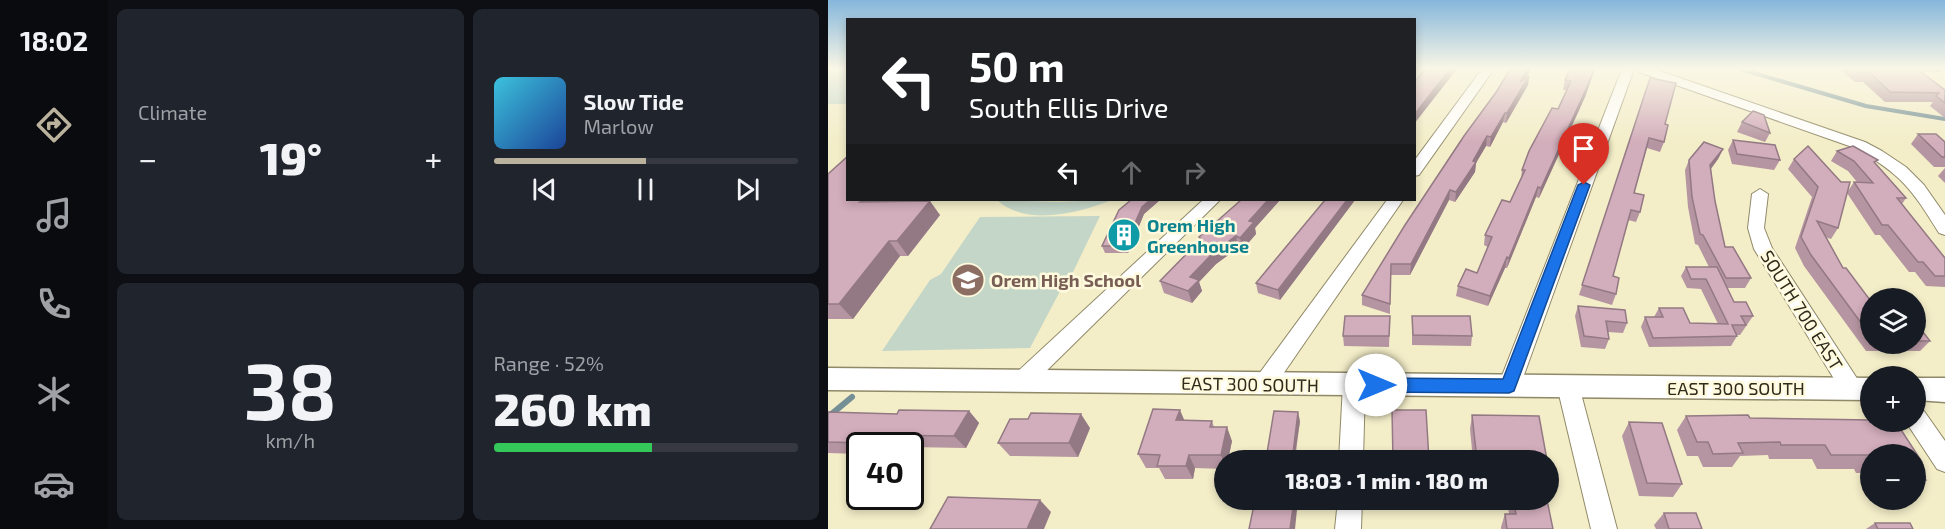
<!DOCTYPE html>
<meta charset="utf-8">
<style>
body{margin:0;font-family:"Exo 2",sans-serif;background:#20242c;color:#f1f3f6;height:100vh;display:flex;flex-direction:column;font-size:22px;white-space:nowrap}
*{box-sizing:border-box;margin:0}
p{font-size:20px;color:#9ea1a6}
.icon{flex:none;width:33px;height:33px;fill:none;stroke:currentColor;stroke-width:2;stroke-linecap:round;stroke-linejoin:round}
.map{position:relative;flex:1;overflow:hidden}
.side{display:flex;flex-direction:column;gap:9px;padding:9px;background:#0d0f14;width:720px}
.side>*{flex:none}
.guide{position:absolute;left:18px;top:18px;width:570px;height:183px;border-radius:0px;box-shadow:0 3px 9px #0003;background:#202124;color:#fff;overflow:hidden}
.controls{position:absolute;left:1032px;top:288px;display:grid;gap:12px}
.controls a{display:grid;place-items:center;width:66px;height:66px;border-radius:50%;background:#171b24;box-shadow:0 3px 9px #0003;font-size:30px}
.speed{position:absolute;left:18px;top:432px;display:flex;gap:12px;font-size:30px;font-weight:700;text-align:center}
.speed>*{display:grid;place-content:center;width:78px;height:78px;border-radius:50%;background:#171b24;box-shadow:0 3px 9px #0003;line-height:1}
.speed .limit{border:3px solid #111;border-radius:9px;background:#fff;color:#111}
.pin{position:absolute;display:grid;place-items:center;width:51px;height:51px;color:#fff;margin:-62px -26px;border-radius:50% 50% 50% 0;rotate:-45deg;box-shadow:0 0 6px #0007}
.pin .icon{rotate:45deg}
.me{position:absolute;width:66px;margin:-33px;rotate:90deg;stroke-linejoin:round;filter:drop-shadow(0 0 4px #0008)}
.turn{display:flex;align-items:center;gap:21px;height:126px;padding:0 24px;font-size:27px}
.turn .icon{width:78px;height:78px;stroke-width:2.5}
.turn b{display:block;font-size:42px;line-height:51px}
.lanes{display:flex;align-items:center;height:57px;padding:0 24px;background:#0003;justify-content:center;gap:30px;direction:ltr}
.lanes .off{opacity:.35}
.big{font-size:45px;font-weight:800;line-height:1.1}
.side .tile{flex:1;display:flex;flex-direction:column;justify-content:center;gap:9px;min-width:0;padding:0 21px;border-radius:9px;background:#20242c}
.side .dial{align-items:center;gap:0}
.dial b{font-size:78px;line-height:1}
.song{display:flex;align-items:center;gap:18px}
.cover{width:72px;height:72px;border-radius:9px;background:linear-gradient(135deg,hsl(190 70% 55%),hsl(220 70% 35%))}
.played{height:6px;border-radius:3px;background:linear-gradient(90deg,#bab29d 50%,#363941 50%)}
.keys{display:flex;justify-content:space-around;direction:ltr}
.heat{display:flex;justify-content:space-between;align-items:center;font-size:33px;direction:ltr}
.charge{height:9px;border-radius:4px;background:linear-gradient(90deg,#34c759 52%,#363941 0)}
.side .tiles{flex:1;display:grid;gap:9px;grid-template-columns:repeat(2,1fr)}
.trip{position:absolute;left:386px;top:450px;width:345px;height:60px;border-radius:30px;background:#171b24;box-shadow:0 3px 9px #0003;font-weight:800;line-height:60px;text-align:center}
main{display:flex;flex:1;min-height:0}
.tabs{display:flex;flex-direction:column;width:108px;justify-content:space-around;align-items:center;background:#090b0e;color:#9ea1a6}
.tabs .icon{width:42px;height:42px}
.tabs .active{color:#bab29d}
.tabs b{font-size:27px;color:#f1f3f6}
.map>svg:first-child{display:block}
.green{fill:#c4d6c7}
.lines{fill:none;stroke-linecap:round;stroke-linejoin:round}
.stream-far1{stroke:#748f95;stroke-width:4}
.stream{stroke:#748f95;stroke-width:6}
.minor-casing{stroke:#908968;stroke-width:2}
.tertiary-casing{stroke:#908968;stroke-width:3}
.minor{fill:#fff;fill-rule:evenodd}
.tertiary{fill:#fff;fill-rule:evenodd}
.wall{fill:#b595a1}
.shaded-wall{fill:#937983}
.building{fill:#d2adbb;stroke:#937983;stroke-width:1.5}
.route{fill:#1a73e8;stroke:#114b97;stroke-width:1.5}
.labels{text-anchor:middle;dominant-baseline:central;stroke-width:5;stroke-linejoin:round;paint-order:stroke}
.culture-label{font-size:18px;font-weight:bold;fill:#0d838f;stroke:#fffadd;text-anchor:start}
.education-label{font-size:18px;font-weight:bold;fill:#785e54;stroke:#fffadd;text-anchor:start}
.street-label{font-size:18px;fill:#2e2b1d;stroke:#fffadd}
</style>
<main>
<nav class="tabs">
<b>18:02</b>
<svg class="icon active" aria-label="directions" viewBox="0 0 24 24"><path d="M12 3l9 9-9 9-9-9zM9 14v-3h6M13 9l2 2-2 2"/></svg>
<svg class="icon" aria-label="music" viewBox="0 0 24 24"><path d="M9 18V5l10-2v13"/><circle cx="6" cy="18" r="3"/><circle cx="16" cy="16" r="3"/></svg>
<svg class="icon" aria-label="phone" viewBox="0 0 24 24"><path d="M5 4h4l2 5-3 2q2 4 5 5l2-3 5 2v4C11 20 4 13 5 4z"/></svg>
<svg class="icon" aria-label="climate" viewBox="0 0 24 24"><path d="M12 3v18M4 7l16 10M4 17L20 7"/></svg>
<svg class="icon" aria-label="car" viewBox="0 0 24 24"><path d="M5 17H2v-5l4-1 3-4h7l3 4 3 1v5h-3M9 17h6M6 11h13"/><circle cx="7" cy="17" r="2"/><circle cx="17" cy="17" r="2"/></svg>
</nav>
<section class="side">
<div class="tiles">
<div class="tile"><p>Climate</p>
<div class="heat"><a>−</a><b class="big">19°</b><a>+</a></div>
</div>
<div class="tile">
<div class="song"><i class="cover"></i><div><b>Slow Tide</b><p>Marlow</p></div></div>
<div class="played"></div>
<div class="keys"><svg class="icon" aria-label="previous" viewBox="0 0 24 24"><path d="M18 5L8 12l10 7zM5 5v14"/></svg><svg class="icon" aria-label="pause" viewBox="0 0 24 24"><path d="M8 5v14M16 5v14"/></svg><svg class="icon" aria-label="next" viewBox="0 0 24 24"><path d="M6 5l10 7-10 7zM19 5v14"/></svg></div>
</div>
<div class="tile dial"><b>38</b><p>km/h</p></div>
<div class="tile"><p>Range · 52%</p><b class="big">260 km</b><div class="charge"></div></div>
</div>
</section>
<div class="map">
<svg width="1117" height="529" viewBox="0 0 1117 529">
<rect width="100%" height="100%" fill="#f3edc8"/>
<!-- green -->
<g class="green">
<rect x="0" y="69" width="19" height="35"/>
<path d="M 169,200 L 229,202 L 284,200 C 251,213 198,227 169,200 Z"/>
<polygon points="272,216 245,272 239,278 202,348 54,351 102,280 113,274 152,217"/>
</g>
<g class="lines">
<!-- stream-far1 -->
<polyline class="stream-far1" points="912,69 1038,106 1117,119"/>
<!-- stream -->
<polyline class="stream" points="0,417 24,397"/>
<defs>
<g id="minor">
<polygon points="654,69 666,69 591,175 586,176 586,161"/>
<polygon points="794,69 806,69 692,386 689,392 681,395 673,392 670,386"/>
<path d="M 809,69 L 826,69 L 1037,142 L 1054,151 L 1078,167 L 1096,185 L 1117,215 L 1117,235 L 1111,233 C 1083,188 1074,175 1027,148 L 811,72 Z"/>
<polygon points="932,189 940,194 936,228 944,248 1032,383 1035,389 1032,395 1024,398 1016,395 926,249 920,228 924,194"/>
<polygon points="375,200 392,200 203,386 195,389 187,386 184,380 187,374"/>
<polygon points="559,200 575,200 444,390 436,393 428,390 425,384 428,378"/>
<polygon points="526,376 534,379 537,385 535,460 511,460 515,385 518,379"/>
<polygon points="740,377 748,380 751,386 789,529 763,529 729,386 732,380"/>
<polygon points="1088,408 1096,411 1117,441 1117,472 1109,469 1078,422 1088,422"/>
<polygon points="510,500 534,500 533,529 507,529"/>
</g>
<g id="tertiary">
<polygon points="0,368 1042,378 1042,400 0,390"/>
<polygon points="1088,378 1117,378 1117,402 1088,400"/>
</g>
</defs>
<!-- minor casing -->
<use href="#minor" class="minor-casing"/>
<!-- tertiary casing -->
<use href="#tertiary" class="tertiary-casing"/>
<!-- minor -->
<use href="#minor" class="minor"/>
<!-- tertiary -->
<use href="#tertiary" class="tertiary"/>
</g>
<!-- wall -->
<g class="wall">
<polygon points="682,69 703,69 697,78 701,76 700,85 678,123 675,122 662,147 658,146 648,163 647,172 627,202 621,200 582,275 562,275 562,314 534,305 534,295 669,91"/>
<polygon points="742,69 767,69 757,97 711,198 708,197 679,268 677,268 660,306 628,296 630,286 649,273 660,247 656,245 657,235 682,202 693,180 694,170 730,109 739,90 735,90 737,80"/>
<polygon points="1012,69 1115,69 1113,72 1094,72 1117,90 1117,118 1102,106 1105,102 1057,102 1035,82 1027,82"/>
<polygon points="822,78 837,124 836,142 832,152 819,148 806,193 812,212 808,222 800,220 785,276 788,294 784,305 751,295"/>
<polygon points="914,122 942,133 937,142 909,132"/>
<polygon points="1090,134 1117,157 1117,167 1106,167 1083,144"/>
<polygon points="905,140 952,160 946,170 904,164 900,150"/>
<polygon points="895,149 890,159 883,169 887,201 897,247 923,278 917,288 899,288 906,302 925,316 912,335 908,335 909,336 903,346 821,347 813,327 817,317 826,317 831,308 862,323 890,324 873,289 859,288 853,276 858,267 881,267 870,245 867,244 860,207 857,170 861,160"/>
<polygon points="1009,151 1048,164 1078,198 1074,204 1117,258 1117,287 1098,286 1087,272 1081,272 1052,235 1047,235 1019,193 1010,228 1003,239 997,237 1015,268 1042,300 1042,344 1088,344 1088,323 1102,341 1092,351 1038,351 976,266 967,248 984,197 960,169 966,159 1020,191 1026,182 1029,182 1020,171 1003,161"/>
<polygon points="1117,168 1117,183 1110,176"/>
<polygon points="0,174 56,202 112,215 80,256 72,256 25,319 0,319"/>
<polygon points="303,200 332,200 316,214 300,253 277,253 274,246"/>
<polygon points="410,200 452,200 427,228 428,234 415,249 410,248 388,264 371,282 374,291 364,303 336,293 332,281 372,241 371,237 411,203"/>
<polygon points="497,200 527,200 452,300 430,293 428,283"/>
<polygon points="750,306 799,323 795,333 780,332 781,339 777,349 753,347 747,316"/>
<polygon points="562,316 561,347 516,346 515,336"/>
<polygon points="584,316 644,336 643,346 584,345"/>
<polygon points="141,411 151,423 138,448 82,447 82,446 32,446 32,454 0,453 0,412 69,414"/>
<polygon points="644,415 719,460 645,460 642,429"/>
<polygon points="920,415 922,418 1042,420 1042,422 1068,422 1094,462 1089,466 1098,480 1088,488 1088,454 1042,454 1042,473 1028,473 1026,469 989,469 984,459 941,459 940,455 912,456 904,467 875,467 870,456 859,456 849,430 858,416"/>
<polygon points="356,421 384,421 386,427 404,441 400,460 396,460 396,469 367,468 365,479 337,479 331,468 318,468 310,454"/>
<polygon points="472,421 467,460 441,460 439,453"/>
<polygon points="801,422 854,484 845,497 811,496 794,436"/>
<polygon points="262,428 250,457 182,456 170,443"/>
<polygon points="682,500 719,500 725,529 673,529 673,527 677,514 681,514 680,507"/>
<polygon points="836,513 874,529 828,529 826,525"/>
<polygon points="1047,523 1085,529 1038,529"/>
</g>
<!-- shaded-wall -->
<g class="shaded-wall">
<polygon points="622,69 629,69 586,124 586,115"/>
<polygon points="699,69 703,69 691,91 692,82"/>
<polygon points="766,69 767,69 757,97 711,198 713,188"/>
<polygon points="701,76 700,85 678,123 679,113"/>
<polygon points="677,113 675,122 662,147 663,137"/>
<polygon points="659,136 658,146 648,163 647,172 627,202 628,192"/>
<polygon points="895,149 890,159 878,175 882,165"/>
<polygon points="710,187 708,197 679,268 681,258"/>
<polygon points="622,190 621,200 582,275 583,264"/>
<polygon points="35,200 58,200 44,217 32,202"/>
<polygon points="322,200 332,200 316,214 300,253 297,246 314,207"/>
<polygon points="440,200 452,200 427,228 428,234 415,249 412,238 421,221"/>
<polygon points="519,200 527,200 452,300 450,290"/>
<polygon points="102,201 112,215 80,256 69,241"/>
<polygon points="408,236 410,248 388,264 371,282 374,291 364,303 360,291 362,277 385,253"/>
<polygon points="61,241 72,256 25,319 11,304"/>
<polygon points="679,257 677,268 660,306 662,296"/>
<polygon points="352,410 358,424 348,420"/>
<polygon points="141,411 151,423 138,448 126,436"/>
<polygon points="470,412 472,421 466,460 465,453"/>
<polygon points="253,414 262,428 250,457 241,443"/>
<polygon points="399,427 404,441 400,460 396,460 396,463 393,455"/>
<polygon points="39,435 52,446 37,446 34,443"/>
<polygon points="361,455 367,468 365,479 358,466"/>
<polygon points="212,500 223,512 216,529 199,529"/>
<polygon points="466,500 470,500 467,529 462,529"/>
</g>
<!-- building -->
<g class="building">
<polygon points="597,69 622,69 586,115 586,83"/>
<polygon points="682,69 699,69 692,82 701,76 679,113 677,113 663,137 659,136 645,161 648,162 628,192 622,190 583,264 563,264 562,304 534,295 577,225 636,136 669,91"/>
<polygon points="742,69 766,69 759,87 713,188 710,187 681,258 679,257 662,296 630,286 638,269 649,273 664,237 657,235 674,200 682,202 697,170 694,170 701,151 724,108 730,109 743,81 737,80"/>
<polygon points="1028,69 1089,69 1117,90 1117,103 1108,96 1111,93 1062,92 1041,72 1032,73"/>
<polygon points="822,78 848,83 837,124 840,125 836,142 821,138 806,193 816,195 812,212 803,210 785,276 791,278 788,294 754,285"/>
<polygon points="925,111 936,115 942,133 914,122"/>
<polygon points="1090,134 1108,134 1117,142 1117,157 1114,157"/>
<polygon points="905,140 947,145 952,160 909,154"/>
<polygon points="876,142 895,149 882,165 887,201 897,247 905,247 923,278 898,278 875,235 872,234 864,197 861,160"/>
<polygon points="980,146 1013,182 1022,182 1010,228 989,221 1015,268 1018,268 1042,300 1042,335 983,255 973,237 990,187 966,159"/>
<polygon points="1025,146 1050,160 1046,162 1078,198 1069,198 1117,258 1117,276 1107,276 1095,262 1090,262 1060,225 1054,225 1026,182 1045,183 1026,161 1009,151"/>
<polygon points="20,156 20,200 35,200 32,202 102,201 69,241 61,241 11,304 0,304 0,174"/>
<polygon points="303,200 322,200 314,207 297,246 274,246 291,210"/>
<polygon points="410,200 440,200 421,221 426,222 412,238 408,236 385,253 362,277 371,280 360,291 332,281 373,239 371,237 413,200"/>
<polygon points="497,200 519,200 450,290 428,283"/>
<polygon points="858,267 889,267 906,302 918,302 925,316 913,316 918,325 904,325 909,336 825,338 817,317 835,317 831,308 855,308 862,323 900,324 878,279 863,279"/>
<polygon points="750,306 797,310 799,323 778,321 781,339 756,336"/>
<polygon points="517,316 562,316 561,336 515,336"/>
<polygon points="584,316 642,316 644,336 585,335"/>
<polygon points="1088,323 1102,341 1088,341"/>
<polygon points="325,409 352,410 348,420 384,421 382,427 399,427 393,455 361,455 358,466 329,466 332,455 310,454"/>
<polygon points="71,410 141,411 126,436 39,435 34,443 0,442 0,412 69,414"/>
<polygon points="564,410 598,410 601,460 565,460"/>
<polygon points="446,411 470,412 465,453 439,453"/>
<polygon points="203,413 253,414 241,443 170,443 182,419 200,419"/>
<polygon points="644,415 711,416 719,460 691,460 689,451 648,451"/>
<polygon points="920,415 922,418 1042,420 1042,422 1068,422 1094,462 1088,462 1088,454 1042,454 1042,458 1041,455 1003,455 997,445 953,445 952,442 910,443 915,453 885,454 880,442 869,442 858,416"/>
<polygon points="801,422 834,423 854,484 819,483"/>
<polygon points="1088,463 1098,480 1088,480"/>
<polygon points="120,497 212,500 199,529 102,529"/>
<polygon points="427,500 466,500 462,529 421,529"/>
<polygon points="685,500 719,500 725,529 679,529 677,514 688,514"/>
<polygon points="836,513 868,513 874,529 841,529"/>
<polygon points="1047,523 1082,523 1085,529 1050,529"/>
</g>
<!-- sky -->
<linearGradient id="sky" x2="0" y2="1"><stop stop-color="#85b6db"/><stop offset="0.48" stop-color="#faf7e6"/><stop offset="1" stop-color="#faf7e6" stop-opacity="0"/></linearGradient>
<rect width="1117" height="143" fill="url(#sky)"/>
<!-- route -->
<polygon class="route" points="756,182 762,185 686,391 681,393 548,392 543,390 540,385 543,380 548,378 675,379 750,185"/>
<!-- icons -->
<defs>
<symbol id="building-disc" viewBox="-11 -11 22 22"><circle r="9.5" fill="#0f9aa8" stroke="#fffadd"/><path d="M-4-6H4V6H1V3H-1V6H-4ZM-2.5-4.3h1.7v1.8h-1.7ZM.8-4.3h1.7v1.8H.8ZM-2.5-1h1.7V.8h-1.7ZM.8-1h1.7V.8H.8Z" fill="#fff"/></symbol>
<symbol id="school-disc" viewBox="-11 -11 22 22"><circle r="9.5" fill="#8d6e63" stroke="#fffadd"/><path d="M0-5L7-2L0 1L-7-2ZM-4 1L0 2.5L4 1V4Q0 6-4 4Z" fill="#fff"/></symbol>
</defs>
<g fill-rule="evenodd">
<use href="#building-disc" x="277" y="216" width="38" height="38"/>
<use href="#school-disc" x="121" y="261" width="38" height="38"/>
</g>
<g class="labels">
<!-- culture labels -->
<g class="culture-label">
<text x="319" y="225">Orem High<tspan x="319" dy="21">Greenhouse</tspan></text>
</g>
<!-- education labels -->
<g class="education-label">
<text x="163" y="280">Orem High School</text>
</g>
<!-- street labels -->
<g class="street-label">
<text transform="translate(974 310) rotate(58)">SOUTH 700 EAST</text>
<text transform="translate(422 384) rotate(1)">EAST 300 SOUTH</text>
<text x="908" y="388">EAST 300 SOUTH</text>
</g>
</g>
</svg>
<div class="controls">
<a><svg class="icon" aria-label="layers" viewBox="0 0 24 24"><path d="M12 4l9 5-9 5-9-5zM3 14l9 5 9-5"/></svg></a>
<a>+</a>
<a>−</a>
</div>
<div class="speed"><div class="limit">40</div></div>
<div class="pin" style="left:756px;top:185px;background:#d93025"><svg class="icon" aria-label="arrive" viewBox="0 0 24 24"><path d="M6 21V4h12l-3 4 3 4H6"/></svg></div>
<svg class="me" style="left:548px;top:385px" viewBox="-20 -20 40 40"><circle r="19" fill="#fff"/><path d="M0-13L10 11 0 6-10 11z" fill="#1a73e8"/></svg>
<div class="trip">18:03 · 1 min · 180 m</div>
<div class="guide">
<div class="turn"><svg class="icon" aria-label="left" viewBox="0 0 24 24"><path d="M17 20v-9H6M10 6l-5 5 5 5"/></svg><div><b>50 m</b>South Ellis Drive</div></div>
<div class="lanes"><svg class="icon" aria-label="left" viewBox="0 0 24 24"><path d="M17 20v-9H6M10 6l-5 5 5 5"/></svg><svg class="icon off" aria-label="ahead" viewBox="0 0 24 24"><path d="M12 20V5M6 11l6-6 6 6"/></svg><svg class="icon off" aria-label="right" viewBox="0 0 24 24"><path d="M7 20v-9h11M14 6l5 5-5 5"/></svg></div>
</div>
</div>
</main>
